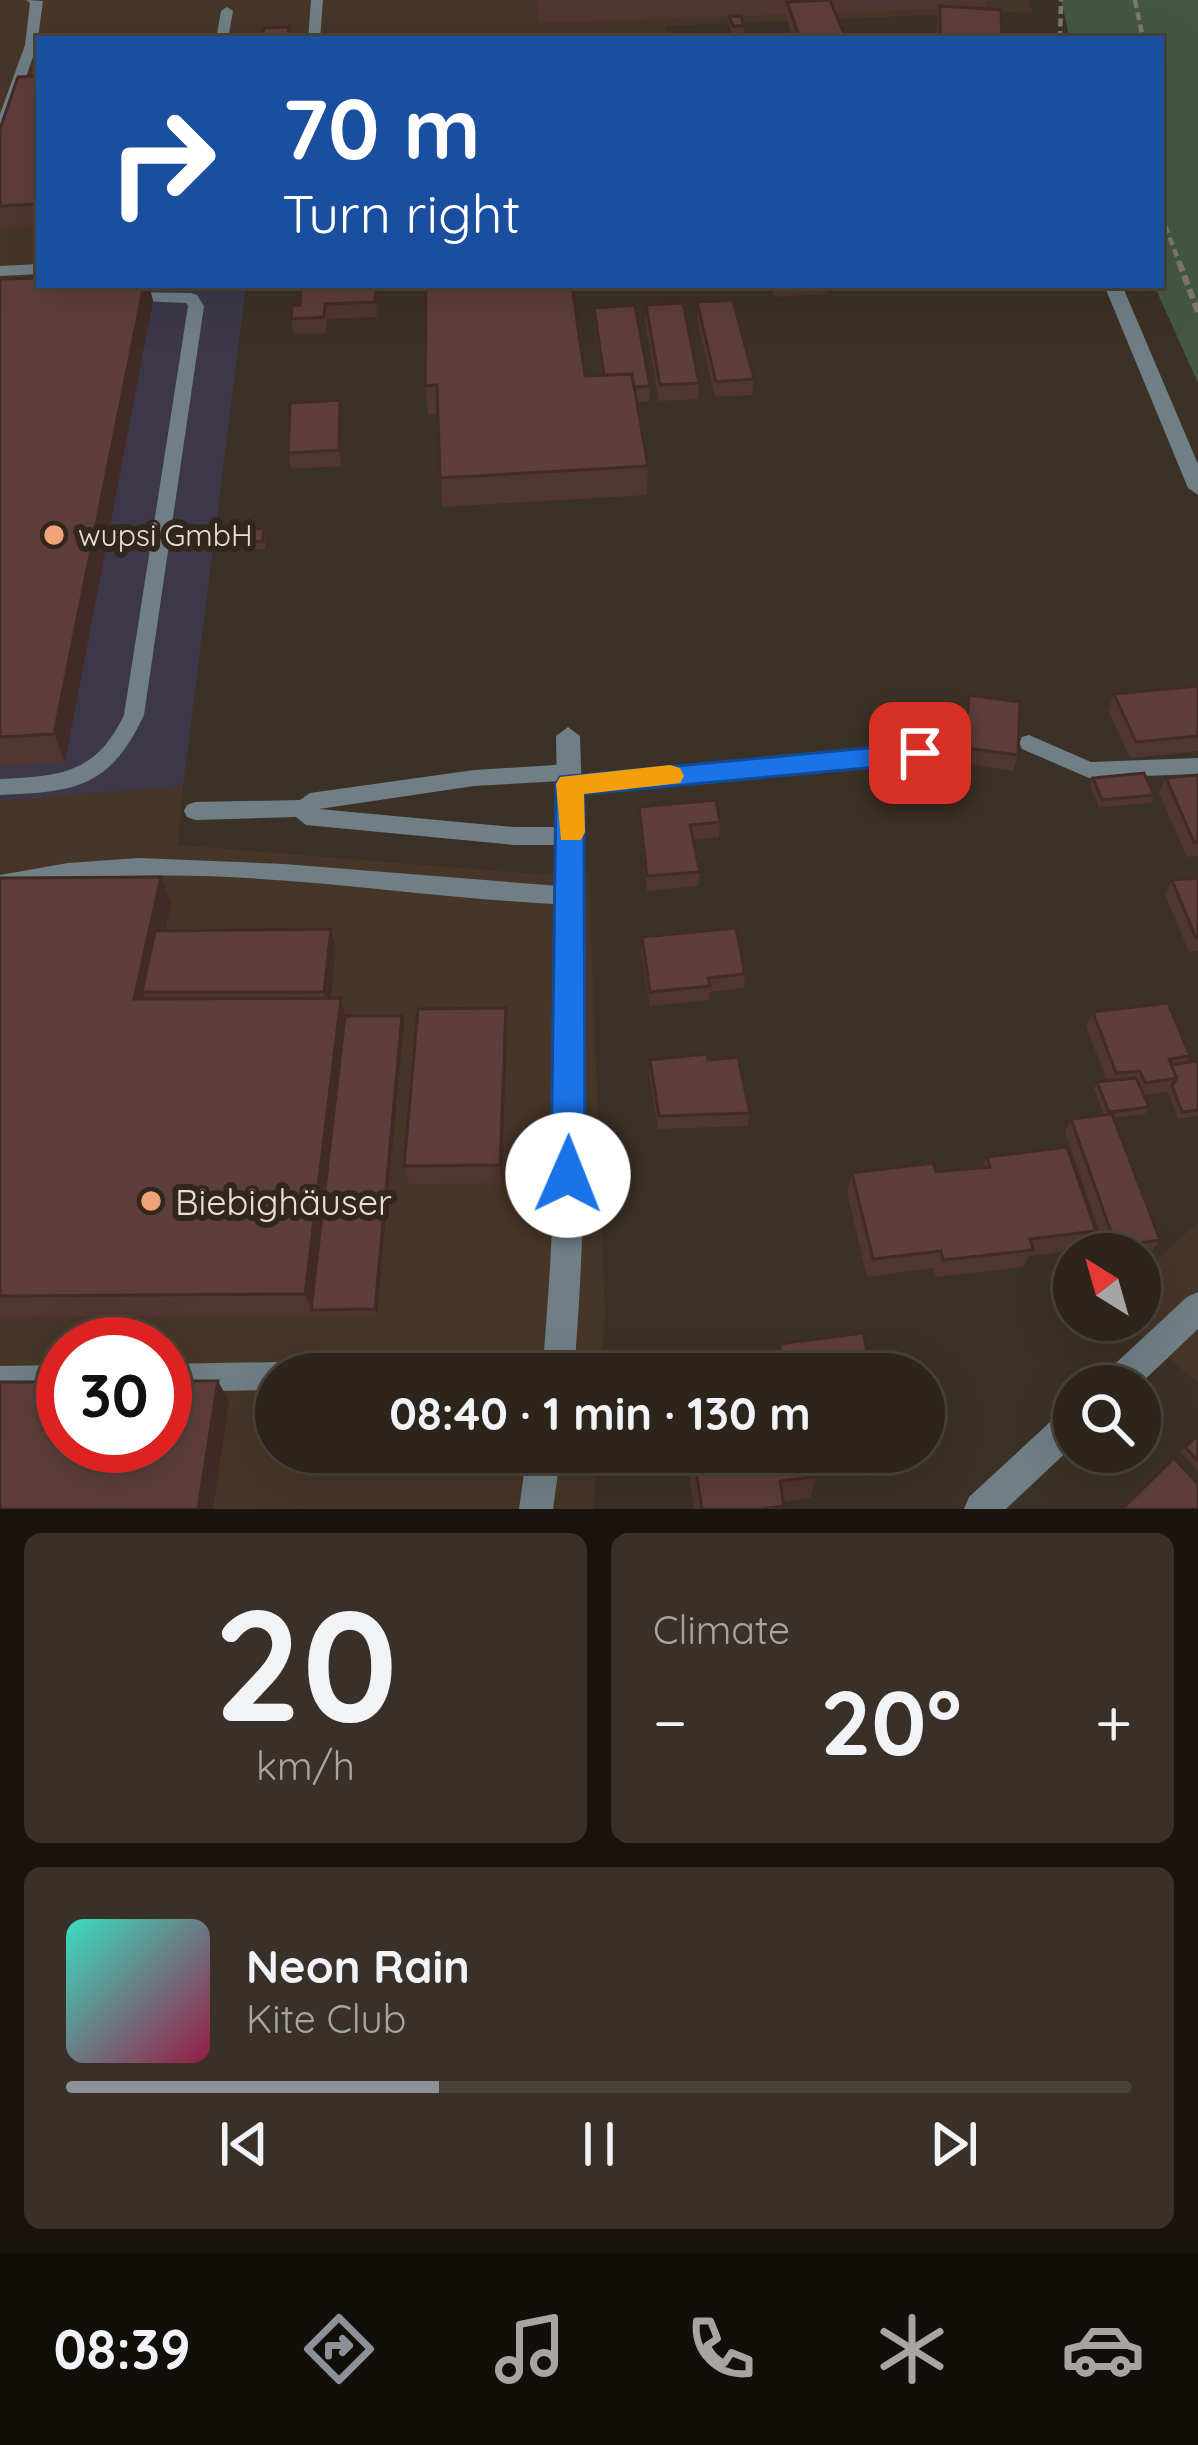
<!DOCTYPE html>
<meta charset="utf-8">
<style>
body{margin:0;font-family:Quicksand,sans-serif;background:#393129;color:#f1f3f6;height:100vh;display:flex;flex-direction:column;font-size:45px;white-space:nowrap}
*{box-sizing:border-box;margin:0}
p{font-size:39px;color:#a7a5a3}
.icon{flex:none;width:66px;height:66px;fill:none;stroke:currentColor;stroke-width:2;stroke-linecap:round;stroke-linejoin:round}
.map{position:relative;height:1509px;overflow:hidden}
.details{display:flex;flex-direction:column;gap:24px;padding:24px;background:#19140f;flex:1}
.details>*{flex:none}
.hud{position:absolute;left:36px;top:36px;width:1128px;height:252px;border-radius:0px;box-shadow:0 12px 48px #0002,0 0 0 3px #48423b;background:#1a4fa0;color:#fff;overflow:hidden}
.needle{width:78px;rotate:323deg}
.buttons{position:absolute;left:1053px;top:1233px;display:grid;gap:24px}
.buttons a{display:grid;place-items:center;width:108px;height:108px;border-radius:50%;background:#2d251c;box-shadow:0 12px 48px #0002,0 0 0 3px #48423b;font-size:60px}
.speed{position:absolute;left:36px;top:1317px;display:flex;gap:24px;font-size:60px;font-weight:700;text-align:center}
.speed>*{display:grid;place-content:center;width:156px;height:156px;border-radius:50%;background:#2d251c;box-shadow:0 12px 48px #0002,0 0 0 3px #48423b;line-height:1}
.speed .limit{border:18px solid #d22;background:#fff;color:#111}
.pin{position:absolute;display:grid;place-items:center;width:102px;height:102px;color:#fff;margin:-51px;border-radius:24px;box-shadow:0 6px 18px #0006}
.me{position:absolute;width:132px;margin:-66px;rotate:1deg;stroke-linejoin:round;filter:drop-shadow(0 0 9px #0008)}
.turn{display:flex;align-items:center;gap:42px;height:252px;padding:0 48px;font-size:54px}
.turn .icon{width:156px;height:156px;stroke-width:2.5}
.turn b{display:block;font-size:84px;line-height:102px}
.big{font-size:90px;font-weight:800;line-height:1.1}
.details .tile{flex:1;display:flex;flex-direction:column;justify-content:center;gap:18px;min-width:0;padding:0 42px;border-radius:18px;background:#393129}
.details .dial{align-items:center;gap:0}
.dial b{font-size:156px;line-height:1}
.song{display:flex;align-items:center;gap:36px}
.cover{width:144px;height:144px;border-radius:18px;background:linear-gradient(135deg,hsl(170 70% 55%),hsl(340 70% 35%))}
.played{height:12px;border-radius:6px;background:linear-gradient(90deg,#8c9099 35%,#48423b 35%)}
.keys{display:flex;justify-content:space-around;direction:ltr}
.heat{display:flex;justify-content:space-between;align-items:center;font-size:66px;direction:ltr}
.details .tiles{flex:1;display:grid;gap:24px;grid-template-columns:1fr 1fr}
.tile:last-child{grid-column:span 2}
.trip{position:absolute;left:255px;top:1353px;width:690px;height:120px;border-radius:60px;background:#2d251c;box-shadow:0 12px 48px #0002,0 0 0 3px #48423b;font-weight:800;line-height:120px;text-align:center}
.menu{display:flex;height:192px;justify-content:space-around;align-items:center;background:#120f0b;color:#a7a5a3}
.menu .icon{width:84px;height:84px}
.menu .on{color:#8c9099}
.menu b{font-size:54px;color:#f1f3f6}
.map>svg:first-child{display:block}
.commercial{fill:#3c3849}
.built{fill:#473627;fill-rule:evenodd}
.green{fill:#445744}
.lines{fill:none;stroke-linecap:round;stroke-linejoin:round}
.path-far1{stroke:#7f766c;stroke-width:4.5;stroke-dasharray:8 4.5;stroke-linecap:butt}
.path{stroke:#7f766c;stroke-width:6;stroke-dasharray:10 4.5;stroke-linecap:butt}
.service{fill:#6f7f85;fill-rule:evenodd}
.minor{fill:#6f7f85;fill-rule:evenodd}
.wall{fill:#513530}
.shaded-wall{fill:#422b27}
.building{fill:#5e3e38;stroke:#422b27;stroke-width:3}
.route{fill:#1a73e8;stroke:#114b97;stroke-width:3}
.slow{fill:#f59e0b}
.poi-dot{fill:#efa378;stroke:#32271c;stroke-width:4.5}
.labels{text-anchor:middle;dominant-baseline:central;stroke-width:12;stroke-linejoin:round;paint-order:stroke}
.poi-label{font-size:30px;fill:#e7e0d9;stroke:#32271c;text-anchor:start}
.near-poi-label{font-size:36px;fill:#e7e0d9;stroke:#32271c;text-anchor:start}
</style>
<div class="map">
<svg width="1198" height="1509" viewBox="0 0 1198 1509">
<rect width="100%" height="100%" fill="#3c3126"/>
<!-- commercial -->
<polygon class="commercial" points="0,280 39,285 246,285 183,786 0,801"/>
<!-- built -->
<g class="built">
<polygon points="0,0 1028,0 1032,11 666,26 666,39 39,39 39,278 0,280"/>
<path d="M 183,786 L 178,845 L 535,874 L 589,873 L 605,1314 L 601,1374 L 276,1374 L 276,1452 L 597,1452 L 593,1509 L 0,1509 L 0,801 ZM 63,1344 L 165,1344 L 165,1446 L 63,1446 Z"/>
<polygon points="1198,1222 1198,1382 1122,1320 1140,1320 1140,1276"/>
</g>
<!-- green -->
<polygon class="green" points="1061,0 1198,0 1198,383 1154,285 1161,285 1161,39 1070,39"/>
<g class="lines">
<!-- path-far1 -->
<g class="path-far1">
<polyline points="1135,0 1143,39"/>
<polyline points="1060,39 1061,0"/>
<polyline points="1161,214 1180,265"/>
</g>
<!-- path -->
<polyline class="path" points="1179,262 1198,312"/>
<!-- service -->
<g class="service">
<polygon points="26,0 43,1 37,45 7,133 0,137 0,114 25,45 30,3"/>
<polygon points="311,0 323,0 320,39 308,39"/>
<polygon points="227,7 233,11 228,39 216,39 221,11"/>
<path d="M 123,292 L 191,293 L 197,295 L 204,306 L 144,715 C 110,788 75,792 0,795 L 0,779 C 60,776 96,774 124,715 L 188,306 L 186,303 L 117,300 L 115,297 Z"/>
<polygon points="1029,735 1091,762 1198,758 1198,774 1089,778 1022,749 1019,743 1022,737"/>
<polygon points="920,745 927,747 930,753 927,759 920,761 570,793 562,791 562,781 474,786 319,809 514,827 571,827 579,830 582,836 579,842 571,845 514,845 306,825 296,817 195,820 187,817 184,811 187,805 195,802 300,800 310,793 474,770 570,764 577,766 579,776"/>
<path d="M 139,858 L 284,864 L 572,887 L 580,889 L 583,896 L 580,903 L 572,905 C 428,899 283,872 138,876 C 91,878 46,885 0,893 L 0,875 L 68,863 Z"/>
<polygon points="558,1358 568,1362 571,1374 430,1374 434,1364 444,1360"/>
<polygon points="276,1362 286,1366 289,1374 276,1374 276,1390 165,1392 165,1364"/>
<polygon points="63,1365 63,1393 0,1394 0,1366"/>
</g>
<!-- minor -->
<g class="minor">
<polygon points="39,264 39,274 0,276 0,266"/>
<polygon points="1104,285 1122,285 1198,464 1198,495 1188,488"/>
<path d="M 568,727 L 580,736 C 587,948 591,1162 574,1374 L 542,1374 C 561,1163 560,948 556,736 Z"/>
<polygon points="1198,1292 1198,1329 1138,1386 1098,1386 1103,1375 1187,1297"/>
<polygon points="1074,1407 1074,1445 1006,1509 964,1509 969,1497 1062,1411"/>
<polygon points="527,1452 561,1452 553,1509 519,1509"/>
</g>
</g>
<!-- wall -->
<g class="wall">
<polygon points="537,0 986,0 985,8 969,8 1002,39 936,35 939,9 835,13 846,39 776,39 777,35 792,35 785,14 741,16 744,26 744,33 732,34 729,24 729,16 734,16 539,23"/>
<polygon points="39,76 39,227 0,228 0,129"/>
<polygon points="0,279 39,285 149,285 153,301 65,762 0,766"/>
<polygon points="405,285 557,285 585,376 602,375 594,323 594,308 650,386 649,402 637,402 648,466 647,495 442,507 438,414 428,415 425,386 426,290 406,291"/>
<polygon points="770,285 829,285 828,294 774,297"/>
<polygon points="378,291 377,317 327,319 326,333 294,334 291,319 292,306"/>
<polygon points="697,302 754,379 752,395 715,397 697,318"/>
<polygon points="646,305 699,383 698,399 659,401 645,321"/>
<polygon points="340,400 342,416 342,466 291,469 288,453"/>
<polygon points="266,536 265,549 245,550 243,542"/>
<polygon points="1198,686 1198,751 1130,758 1108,710 1114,694"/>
<polygon points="969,695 1018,755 1013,771 961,763 965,710"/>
<polygon points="1198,775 1198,856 1187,857 1159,793 1166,778"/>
<polygon points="1093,778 1154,795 1151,803 1099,807 1090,785"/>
<polygon points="639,807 720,822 719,837 693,840 700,872 698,886 647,891 639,822"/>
<polygon points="0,878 171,904 165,931 331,929 336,950 331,998 345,1016 404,1023 377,1315 0,1317"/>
<polygon points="1198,878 1198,951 1189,952 1165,895 1172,880"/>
<polygon points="642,937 745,974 744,988 709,992 709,1000 650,1006 641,951"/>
<polygon points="506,1008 507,1028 502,1183 409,1184 404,1166"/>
<polygon points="1093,1012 1190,1056 1186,1063 1198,1061 1198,1116 1178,1119 1168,1092 1144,1095 1149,1107 1145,1114 1113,1118 1160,1240 1151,1252 1107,1254 1065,1132 1071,1119 1104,1115 1094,1089 1097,1082 1107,1081 1086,1026"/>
<polygon points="650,1060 708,1060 750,1113 748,1126 658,1129 649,1074"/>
<polygon points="987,1157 1096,1231 1085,1249 1029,1256 1023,1267 936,1277 933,1268 867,1277 847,1192 852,1173 936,1172 982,1167"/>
<polygon points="779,1344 872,1374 643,1374 643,1361 722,1370 774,1364"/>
<polygon points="1198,1435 1198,1471 1180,1452"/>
<polygon points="651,1452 849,1452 841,1471 818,1474 810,1498 784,1502 783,1509 694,1509 687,1461 653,1466"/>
</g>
<!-- shaded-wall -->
<g class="shaded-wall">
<polygon points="144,285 149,285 153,301 65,762 54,734"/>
<polygon points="376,285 378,285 378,291 377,317"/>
<polygon points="340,400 342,416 342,466 339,450"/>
<polygon points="161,877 171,904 152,992 142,992 149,1008 134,999"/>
<polygon points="331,929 336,950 329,1012 324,992"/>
<polygon points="341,998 347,1023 311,1310 305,1294"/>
<polygon points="506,1008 507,1028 502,1183 500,1165"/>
<polygon points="402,1016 404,1023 377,1315 375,1309"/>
<polygon points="218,1381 229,1401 213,1509 198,1509"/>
</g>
<!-- building -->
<g class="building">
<polygon points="830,0 846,39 800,39 787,2"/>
<polygon points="940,6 1001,10 1002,39 923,39 923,34 940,35"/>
<polygon points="729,16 741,16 744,26 733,26"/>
<polygon points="289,27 288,39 262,39 264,28"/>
<polygon points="244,35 263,35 262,39 243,39"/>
<polygon points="777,35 795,35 797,39 778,39"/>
<polygon points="39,76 39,204 0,206 0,129 18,77"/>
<polygon points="39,278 39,285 144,285 54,734 0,737 0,279"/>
<polygon points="301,285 376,285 375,302 325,304 324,317 291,319 292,306 300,305"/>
<polygon points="426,285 516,285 516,289 572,286 585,376 632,374 648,466 440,478 437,385 425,386"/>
<polygon points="733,300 754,379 716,382 697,302"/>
<polygon points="683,303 699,383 660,385 646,305"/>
<polygon points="635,305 650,386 634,387 632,374 604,375 594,308"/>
<polygon points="340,400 339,450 288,453 290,403"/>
<polygon points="264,528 263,541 243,542 244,529"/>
<polygon points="1198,686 1198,736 1136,742 1114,694"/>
<polygon points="969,695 1020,702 1018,755 965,748"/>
<polygon points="1144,773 1154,795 1102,800 1093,778"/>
<polygon points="1198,775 1198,842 1194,842 1166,778"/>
<polygon points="716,800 720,822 690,825 700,872 647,876 639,807"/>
<polygon points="161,877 134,999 341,998 305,1294 0,1296 0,878"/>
<polygon points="1198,878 1198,937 1196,938 1172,880"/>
<polygon points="736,928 745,974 708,978 710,986 650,992 642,937"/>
<polygon points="331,929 324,992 142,992 155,931"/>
<polygon points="1168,1003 1190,1056 1169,1059 1177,1078 1145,1083 1140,1071 1116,1073 1093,1012"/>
<polygon points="506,1008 500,1165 404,1166 418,1009"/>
<polygon points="345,1016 402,1016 375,1309 311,1310"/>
<polygon points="707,1054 708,1060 738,1057 750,1113 659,1116 650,1060"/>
<polygon points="1198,1061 1198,1110 1182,1112 1172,1086 1177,1078 1171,1065"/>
<polygon points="1136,1078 1149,1107 1109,1112 1097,1082"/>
<polygon points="1112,1114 1160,1240 1116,1246 1071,1119"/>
<polygon points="1067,1147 1096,1231 1030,1239 1033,1250 943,1260 941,1251 873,1259 852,1173 933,1163 936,1172 990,1167 987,1157"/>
<polygon points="863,1333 872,1374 645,1374 643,1361 718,1351 722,1370 783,1362 779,1344"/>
<polygon points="165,1381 218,1381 198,1509 0,1509 0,1382 63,1382 63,1446 165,1446"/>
<polygon points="1198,1435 1198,1461 1185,1447"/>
<polygon points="693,1452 814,1452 819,1476 780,1481 784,1506 763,1509 702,1509"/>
<polygon points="1174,1458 1198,1484 1198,1509 1122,1509"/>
</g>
<!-- route -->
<polygon class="route" points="920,743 933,753 920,763 584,794 585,1175 580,1186 568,1191 556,1186 551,1175 556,784 560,777"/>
<!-- slow -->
<polygon class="slow" points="670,765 680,768 684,776 680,783 584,794 585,832 581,840 561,840 556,784 560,777"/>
<!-- markers -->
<g class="poi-dot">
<circle cx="54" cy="535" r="12"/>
<circle cx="151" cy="1201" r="12"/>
</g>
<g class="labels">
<!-- poi labels -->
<g class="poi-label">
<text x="78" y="535">wupsi GmbH</text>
</g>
<!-- near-poi labels -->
<g class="near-poi-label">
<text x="175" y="1201">Biebighäuser</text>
</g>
</g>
</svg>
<div class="buttons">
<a><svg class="needle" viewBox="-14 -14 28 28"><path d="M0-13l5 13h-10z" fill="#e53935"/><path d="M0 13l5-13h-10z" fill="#a7a5a3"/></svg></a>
<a><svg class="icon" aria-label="search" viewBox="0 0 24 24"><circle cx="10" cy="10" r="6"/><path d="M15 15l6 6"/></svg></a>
</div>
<div class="speed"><div class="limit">30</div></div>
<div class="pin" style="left:920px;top:753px;background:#d93025"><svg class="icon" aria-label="arrive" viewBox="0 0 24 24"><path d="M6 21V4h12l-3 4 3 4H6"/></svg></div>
<svg class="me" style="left:568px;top:1175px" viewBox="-20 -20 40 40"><circle r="19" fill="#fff"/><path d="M0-13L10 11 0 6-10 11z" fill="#1a73e8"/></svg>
<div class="trip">08:40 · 1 min · 130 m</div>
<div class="hud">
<div class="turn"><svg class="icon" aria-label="right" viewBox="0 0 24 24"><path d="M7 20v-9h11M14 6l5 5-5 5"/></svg><div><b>70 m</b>Turn right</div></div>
</div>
</div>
<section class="details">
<div class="tiles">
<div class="tile dial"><b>20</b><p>km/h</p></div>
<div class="tile"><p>Climate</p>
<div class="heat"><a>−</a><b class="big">20°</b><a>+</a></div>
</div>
<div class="tile">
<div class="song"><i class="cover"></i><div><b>Neon Rain</b><p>Kite Club</p></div></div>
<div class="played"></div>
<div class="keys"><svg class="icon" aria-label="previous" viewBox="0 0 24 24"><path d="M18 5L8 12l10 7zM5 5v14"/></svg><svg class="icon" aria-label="pause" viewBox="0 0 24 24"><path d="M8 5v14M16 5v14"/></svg><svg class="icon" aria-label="next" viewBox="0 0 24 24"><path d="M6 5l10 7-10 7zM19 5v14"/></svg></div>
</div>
</div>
</section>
<nav class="menu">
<b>08:39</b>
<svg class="icon on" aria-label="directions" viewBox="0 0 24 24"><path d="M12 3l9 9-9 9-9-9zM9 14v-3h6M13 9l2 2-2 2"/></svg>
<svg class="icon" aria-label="music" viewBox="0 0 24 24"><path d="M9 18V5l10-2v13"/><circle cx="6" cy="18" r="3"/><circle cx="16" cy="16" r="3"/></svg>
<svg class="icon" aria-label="phone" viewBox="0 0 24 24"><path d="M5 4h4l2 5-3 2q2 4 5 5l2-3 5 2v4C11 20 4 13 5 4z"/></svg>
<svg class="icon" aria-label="climate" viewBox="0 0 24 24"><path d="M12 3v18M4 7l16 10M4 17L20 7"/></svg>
<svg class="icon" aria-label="car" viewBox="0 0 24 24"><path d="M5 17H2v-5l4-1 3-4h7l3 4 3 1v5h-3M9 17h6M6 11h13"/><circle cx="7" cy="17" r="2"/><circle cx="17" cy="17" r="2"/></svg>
</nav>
